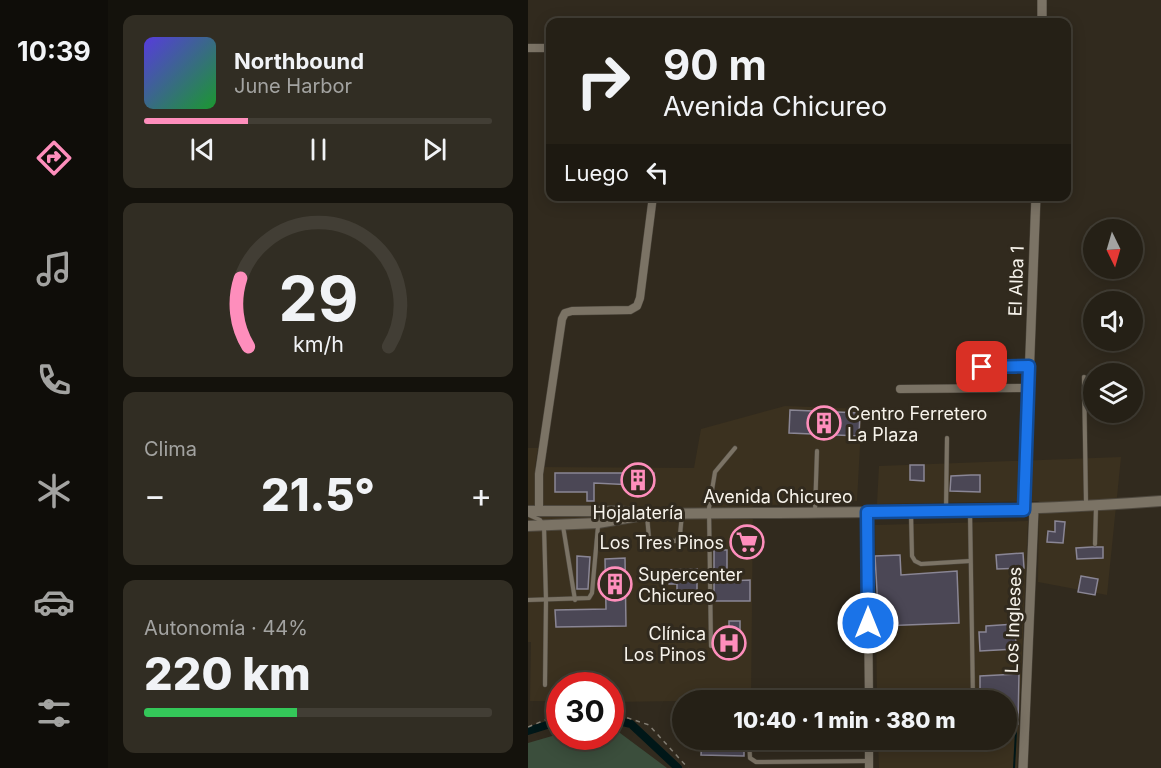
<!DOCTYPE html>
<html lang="es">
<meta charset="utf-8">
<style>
body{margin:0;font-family:Inter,sans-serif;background:#312d23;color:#f1f3f6;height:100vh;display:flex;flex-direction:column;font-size:22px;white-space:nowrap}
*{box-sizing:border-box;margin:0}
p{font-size:20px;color:#a3a3a1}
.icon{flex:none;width:33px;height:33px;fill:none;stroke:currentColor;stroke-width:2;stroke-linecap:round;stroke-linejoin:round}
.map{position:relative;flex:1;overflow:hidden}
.details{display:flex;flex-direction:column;gap:15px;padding:15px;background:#14120c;width:420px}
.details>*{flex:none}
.banner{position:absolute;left:18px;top:18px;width:525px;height:183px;border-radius:12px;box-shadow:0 3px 15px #0003,0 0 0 2px #423e35;background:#252016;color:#f1f3f6;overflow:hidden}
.needle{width:39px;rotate:175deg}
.fabs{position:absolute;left:555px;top:219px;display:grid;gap:12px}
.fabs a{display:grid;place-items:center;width:60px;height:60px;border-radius:50%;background:#252016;box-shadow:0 3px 15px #0003,0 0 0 2px #423e35;font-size:30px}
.speed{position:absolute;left:18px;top:672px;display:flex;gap:12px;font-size:30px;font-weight:700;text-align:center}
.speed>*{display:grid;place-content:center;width:78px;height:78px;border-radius:50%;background:#252016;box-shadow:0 3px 15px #0003,0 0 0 2px #423e35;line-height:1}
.speed .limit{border:9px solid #d22;background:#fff;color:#111}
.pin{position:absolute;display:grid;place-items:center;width:51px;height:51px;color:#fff;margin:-26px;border-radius:12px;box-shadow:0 3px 9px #0006}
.me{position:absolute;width:66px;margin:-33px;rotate:0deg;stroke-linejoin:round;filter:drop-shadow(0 0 4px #0008)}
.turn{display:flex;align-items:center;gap:21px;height:126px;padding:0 18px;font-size:27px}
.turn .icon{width:78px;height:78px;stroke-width:2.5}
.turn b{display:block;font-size:42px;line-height:51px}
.then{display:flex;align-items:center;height:57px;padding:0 18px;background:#0003;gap:12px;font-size:22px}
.big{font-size:45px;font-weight:800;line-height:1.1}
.details .tile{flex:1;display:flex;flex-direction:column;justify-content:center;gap:9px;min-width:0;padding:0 21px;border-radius:12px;background:#312d23}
.details .dial{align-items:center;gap:0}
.dial svg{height:156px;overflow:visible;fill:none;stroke:#423e35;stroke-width:7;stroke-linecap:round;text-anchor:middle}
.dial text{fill:#f1f3f6;stroke:none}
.song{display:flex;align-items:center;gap:18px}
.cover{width:72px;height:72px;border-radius:9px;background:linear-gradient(135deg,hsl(250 70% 55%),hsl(130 70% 35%))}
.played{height:6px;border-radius:3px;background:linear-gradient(90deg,#fe8ebc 30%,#423e35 30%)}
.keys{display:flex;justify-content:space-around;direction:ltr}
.heat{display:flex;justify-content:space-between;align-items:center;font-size:33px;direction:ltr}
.charge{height:9px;border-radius:4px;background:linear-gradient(90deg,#34c759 44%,#423e35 0)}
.trip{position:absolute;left:144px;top:690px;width:345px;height:60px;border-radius:30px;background:#252016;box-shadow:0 3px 15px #0003,0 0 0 2px #423e35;font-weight:800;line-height:60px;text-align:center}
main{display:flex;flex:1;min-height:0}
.menu{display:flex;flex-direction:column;width:108px;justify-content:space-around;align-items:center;background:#0f0d09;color:#a3a3a1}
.menu .icon{width:42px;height:42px}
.menu .on{color:#fe8ebc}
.menu b{font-size:27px;color:#f1f3f6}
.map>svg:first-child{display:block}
.built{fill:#3b311f}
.green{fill:#3b4e3c}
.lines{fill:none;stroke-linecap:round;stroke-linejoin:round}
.stream{stroke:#001718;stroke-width:2}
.canal{stroke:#001718;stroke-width:8}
.building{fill:#4b4755;stroke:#8a8695;stroke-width:1.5}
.service-casing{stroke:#4e483e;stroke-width:5}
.minor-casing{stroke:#4e483e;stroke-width:9}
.tertiary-casing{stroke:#4e483e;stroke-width:10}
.secondary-casing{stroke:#4e483e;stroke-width:12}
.path{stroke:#837e73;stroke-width:1.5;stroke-dasharray:4.5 4.5;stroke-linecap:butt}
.service{stroke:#7b7365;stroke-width:4}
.minor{stroke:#7b7365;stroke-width:8}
.tertiary{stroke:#7b7365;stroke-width:9}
.secondary{stroke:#7b7365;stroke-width:10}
.route-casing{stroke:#114b97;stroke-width:15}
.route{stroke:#1a73e8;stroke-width:10}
.labels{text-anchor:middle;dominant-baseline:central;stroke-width:6;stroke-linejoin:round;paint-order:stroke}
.street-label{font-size:18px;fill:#f7f3eb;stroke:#312a1e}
.poi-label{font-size:18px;fill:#f7f3eb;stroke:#312a1e;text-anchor:start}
</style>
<main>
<nav class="menu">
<b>10:39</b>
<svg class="icon on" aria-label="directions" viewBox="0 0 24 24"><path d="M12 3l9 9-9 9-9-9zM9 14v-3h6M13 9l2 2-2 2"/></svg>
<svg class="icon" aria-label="music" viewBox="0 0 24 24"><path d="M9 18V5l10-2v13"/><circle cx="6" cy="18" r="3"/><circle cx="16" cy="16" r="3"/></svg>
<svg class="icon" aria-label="phone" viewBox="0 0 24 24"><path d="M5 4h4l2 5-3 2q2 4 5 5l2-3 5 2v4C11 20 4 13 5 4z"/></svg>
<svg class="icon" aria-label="climate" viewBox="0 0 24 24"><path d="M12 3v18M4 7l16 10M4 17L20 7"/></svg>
<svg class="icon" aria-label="car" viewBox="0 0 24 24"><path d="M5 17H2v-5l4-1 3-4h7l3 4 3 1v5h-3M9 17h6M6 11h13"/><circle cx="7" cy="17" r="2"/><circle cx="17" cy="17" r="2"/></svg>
<svg class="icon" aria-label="filters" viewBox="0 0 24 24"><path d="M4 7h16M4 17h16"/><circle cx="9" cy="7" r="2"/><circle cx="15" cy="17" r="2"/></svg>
</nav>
<section class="details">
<div class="tile">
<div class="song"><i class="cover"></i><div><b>Northbound</b><p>June Harbor</p></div></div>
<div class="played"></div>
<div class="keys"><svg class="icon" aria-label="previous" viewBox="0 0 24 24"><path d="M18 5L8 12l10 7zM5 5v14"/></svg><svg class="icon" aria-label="pause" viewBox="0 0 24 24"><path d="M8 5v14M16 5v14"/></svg><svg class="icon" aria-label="next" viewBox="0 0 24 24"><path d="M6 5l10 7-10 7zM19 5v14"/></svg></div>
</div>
<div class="tile dial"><svg viewBox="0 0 100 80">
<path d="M14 69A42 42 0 1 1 86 69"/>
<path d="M14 69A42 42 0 0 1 10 34" stroke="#fe8ebc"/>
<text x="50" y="56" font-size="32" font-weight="700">29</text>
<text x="50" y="72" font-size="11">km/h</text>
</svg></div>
<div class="tile"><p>Clima</p>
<div class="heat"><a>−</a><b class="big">21.5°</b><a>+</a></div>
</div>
<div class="tile"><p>Autonomía · 44%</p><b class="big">220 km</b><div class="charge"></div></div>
</section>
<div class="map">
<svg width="633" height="768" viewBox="0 0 633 768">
<rect width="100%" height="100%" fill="#312a1e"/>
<!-- built -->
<g class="built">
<polygon points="257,406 334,409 329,501 225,506 223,700 83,702 82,686 32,686 31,701 2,701 3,642 0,642 0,448 10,448 7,467 166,468 173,429"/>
<polygon points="593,457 579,595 510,582 511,501 349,504 351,466"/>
<polygon points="500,521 489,768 351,768 350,740 478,740 478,700 349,700 347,525"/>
</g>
<!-- green -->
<polygon class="green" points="83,731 92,733 139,768 0,768 0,743 31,734 32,736 82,736"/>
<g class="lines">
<!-- stream -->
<polyline class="stream" points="486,768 488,731"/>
<!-- canal -->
<g class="canal">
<polyline points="82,719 103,724 150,768"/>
<polyline points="0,731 32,721"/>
</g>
</g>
<!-- building -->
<g class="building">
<polygon points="262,410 332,413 331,436 261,433"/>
<polygon points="382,465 396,465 396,481 382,480"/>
<polygon points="27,473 126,473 126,486 66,483 66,501 59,501 59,492 27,492"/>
<polygon points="443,475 452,475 452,492 422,491 423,476"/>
<polygon points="527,521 537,522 535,543 519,542 520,531 527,532"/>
<polygon points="564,547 575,547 575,558 549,559 548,548"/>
<polygon points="186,550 199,550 199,581 222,580 222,601 186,601"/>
<polygon points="495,553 496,568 469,569 468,555"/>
<polygon points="372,555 373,575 429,571 431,623 351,626 347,556"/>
<polygon points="49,556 62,557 60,589 49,589"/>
<polygon points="97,558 98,626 28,627 27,610 78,609 77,559"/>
<polygon points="169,569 169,591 149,591 149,584 141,584 140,570"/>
<polygon points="553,576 570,579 567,595 550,592"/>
<polygon points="201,621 212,621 212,654 190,654 190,632 201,632"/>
<polygon points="487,624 488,649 452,651 451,632 458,632 458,626"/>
<polygon points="491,674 490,724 478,725 478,700 452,700 452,676"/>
<polygon points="174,740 216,740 216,756 173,755"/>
</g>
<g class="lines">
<defs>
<g id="service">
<polyline points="556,377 558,503"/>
<polyline points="418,510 419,438"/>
<polyline points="442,511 445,700"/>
<polyline points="287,512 289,451"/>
<polyline points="383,513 384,556 387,561 393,564 442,561"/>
<polyline points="1,515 12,520 16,526 18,600 17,685"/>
<polyline points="119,516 121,538 124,540 148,541 152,535 154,514"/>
<polyline points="35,526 47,600"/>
<polyline points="567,544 568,507"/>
<polyline points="0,600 61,598 64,593 70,526"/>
<polyline points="183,646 181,508 187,472 207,448"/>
<polyline points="221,740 222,758 228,762 340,761"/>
<polyline points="446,740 446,749"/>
</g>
<g id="minor">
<polyline points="0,48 22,48"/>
<polyline points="442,387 447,373 454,367 501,366"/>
<polyline points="372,389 500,388"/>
<polyline points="11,511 11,474 34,319 37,313 44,311 102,310 109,306 112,298 125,196"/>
<polyline points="339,512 341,700"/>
<polyline points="341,740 341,768"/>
</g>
<g id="tertiary">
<polyline points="514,22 514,0"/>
<polyline points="496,510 508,196"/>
<polyline points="495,768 506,510"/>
</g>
<g id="secondary">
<path d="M 0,511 L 89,511 L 119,514 C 290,512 462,514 633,501"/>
<polyline points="0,526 70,523 110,516"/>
</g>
</defs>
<!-- service casing -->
<use href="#service" class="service-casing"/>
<!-- minor casing -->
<use href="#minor" class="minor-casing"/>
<!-- tertiary casing -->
<use href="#tertiary" class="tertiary-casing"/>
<!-- secondary casing -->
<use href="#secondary" class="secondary-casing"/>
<!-- path -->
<g class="path">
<polyline points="82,712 121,725 160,768"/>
<polyline points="0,727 32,714"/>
</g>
<!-- service -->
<use href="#service" class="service"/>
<!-- minor -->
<use href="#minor" class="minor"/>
<!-- tertiary -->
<use href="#tertiary" class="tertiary"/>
<!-- secondary -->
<use href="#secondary" class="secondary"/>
</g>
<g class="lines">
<defs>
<polyline id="route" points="340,623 339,512 496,510 501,366 454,367"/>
</defs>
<!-- route casing -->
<use href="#route" class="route-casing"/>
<!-- route -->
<use href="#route" class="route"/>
</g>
<!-- icons -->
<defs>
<symbol id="building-ring" viewBox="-11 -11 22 22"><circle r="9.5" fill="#312a1e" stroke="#fe8ebc" stroke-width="1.5"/><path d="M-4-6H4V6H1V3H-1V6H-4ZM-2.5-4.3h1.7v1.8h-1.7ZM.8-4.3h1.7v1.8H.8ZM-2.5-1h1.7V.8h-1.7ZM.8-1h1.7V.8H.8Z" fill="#fe8ebc"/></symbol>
<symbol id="supermarket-ring" viewBox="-11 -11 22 22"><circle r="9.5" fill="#312a1e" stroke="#fe8ebc" stroke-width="1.5"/><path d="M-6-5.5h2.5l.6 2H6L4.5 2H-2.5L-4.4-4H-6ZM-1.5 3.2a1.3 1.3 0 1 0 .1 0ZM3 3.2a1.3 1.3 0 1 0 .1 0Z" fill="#fe8ebc"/></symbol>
<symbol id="hospital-ring" viewBox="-11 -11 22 22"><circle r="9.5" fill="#312a1e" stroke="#fe8ebc" stroke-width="1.5"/><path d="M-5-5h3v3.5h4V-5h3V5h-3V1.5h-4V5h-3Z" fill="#fe8ebc"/></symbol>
</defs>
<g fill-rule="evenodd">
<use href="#building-ring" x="277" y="404" width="38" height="38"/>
<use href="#building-ring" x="91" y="461" width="38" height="38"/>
<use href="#supermarket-ring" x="200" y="523" width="38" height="38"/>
<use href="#building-ring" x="68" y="565" width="38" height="38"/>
<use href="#hospital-ring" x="182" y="624" width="38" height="38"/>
</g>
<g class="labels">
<!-- street labels -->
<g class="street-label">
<text transform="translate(488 281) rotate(-88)">El Alba 1</text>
<text x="250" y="496">Avenida Chicureo</text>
<text transform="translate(485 620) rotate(-88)">Los Ingleses</text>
</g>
<!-- poi labels -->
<g class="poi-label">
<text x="319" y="413">Centro Ferretero<tspan x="319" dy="21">La Plaza</tspan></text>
<text x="110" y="512" text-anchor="middle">Hojalatería</text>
<text x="196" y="542" text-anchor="end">Los Tres Pinos</text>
<text x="110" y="574">Supercenter<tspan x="110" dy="21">Chicureo</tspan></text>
<text x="178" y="633" text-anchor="end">Clínica<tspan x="178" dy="21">Los Pinos</tspan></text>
</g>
</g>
</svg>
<div class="fabs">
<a><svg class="needle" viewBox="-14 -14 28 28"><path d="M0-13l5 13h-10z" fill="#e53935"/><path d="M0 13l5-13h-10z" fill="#a3a3a1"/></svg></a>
<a><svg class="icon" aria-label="sound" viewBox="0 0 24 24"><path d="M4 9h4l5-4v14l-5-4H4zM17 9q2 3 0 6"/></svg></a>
<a><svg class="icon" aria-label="layers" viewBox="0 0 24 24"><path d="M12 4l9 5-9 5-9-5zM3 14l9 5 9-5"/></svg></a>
</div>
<div class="speed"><div class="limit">30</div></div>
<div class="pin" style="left:454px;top:367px;background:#d93025"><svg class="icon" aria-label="arrive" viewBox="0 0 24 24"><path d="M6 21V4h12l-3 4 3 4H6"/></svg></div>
<svg class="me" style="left:340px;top:623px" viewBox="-20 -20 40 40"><circle r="17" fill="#1a73e8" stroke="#fff" stroke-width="3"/><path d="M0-11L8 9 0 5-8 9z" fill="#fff"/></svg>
<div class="trip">10:40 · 1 min · 380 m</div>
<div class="banner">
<div class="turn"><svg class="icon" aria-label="right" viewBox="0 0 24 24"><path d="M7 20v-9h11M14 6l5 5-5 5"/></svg><div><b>90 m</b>Avenida Chicureo</div></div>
<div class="then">Luego<svg class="icon" aria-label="left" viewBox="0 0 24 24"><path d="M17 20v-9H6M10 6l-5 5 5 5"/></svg></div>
</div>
</div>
</main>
